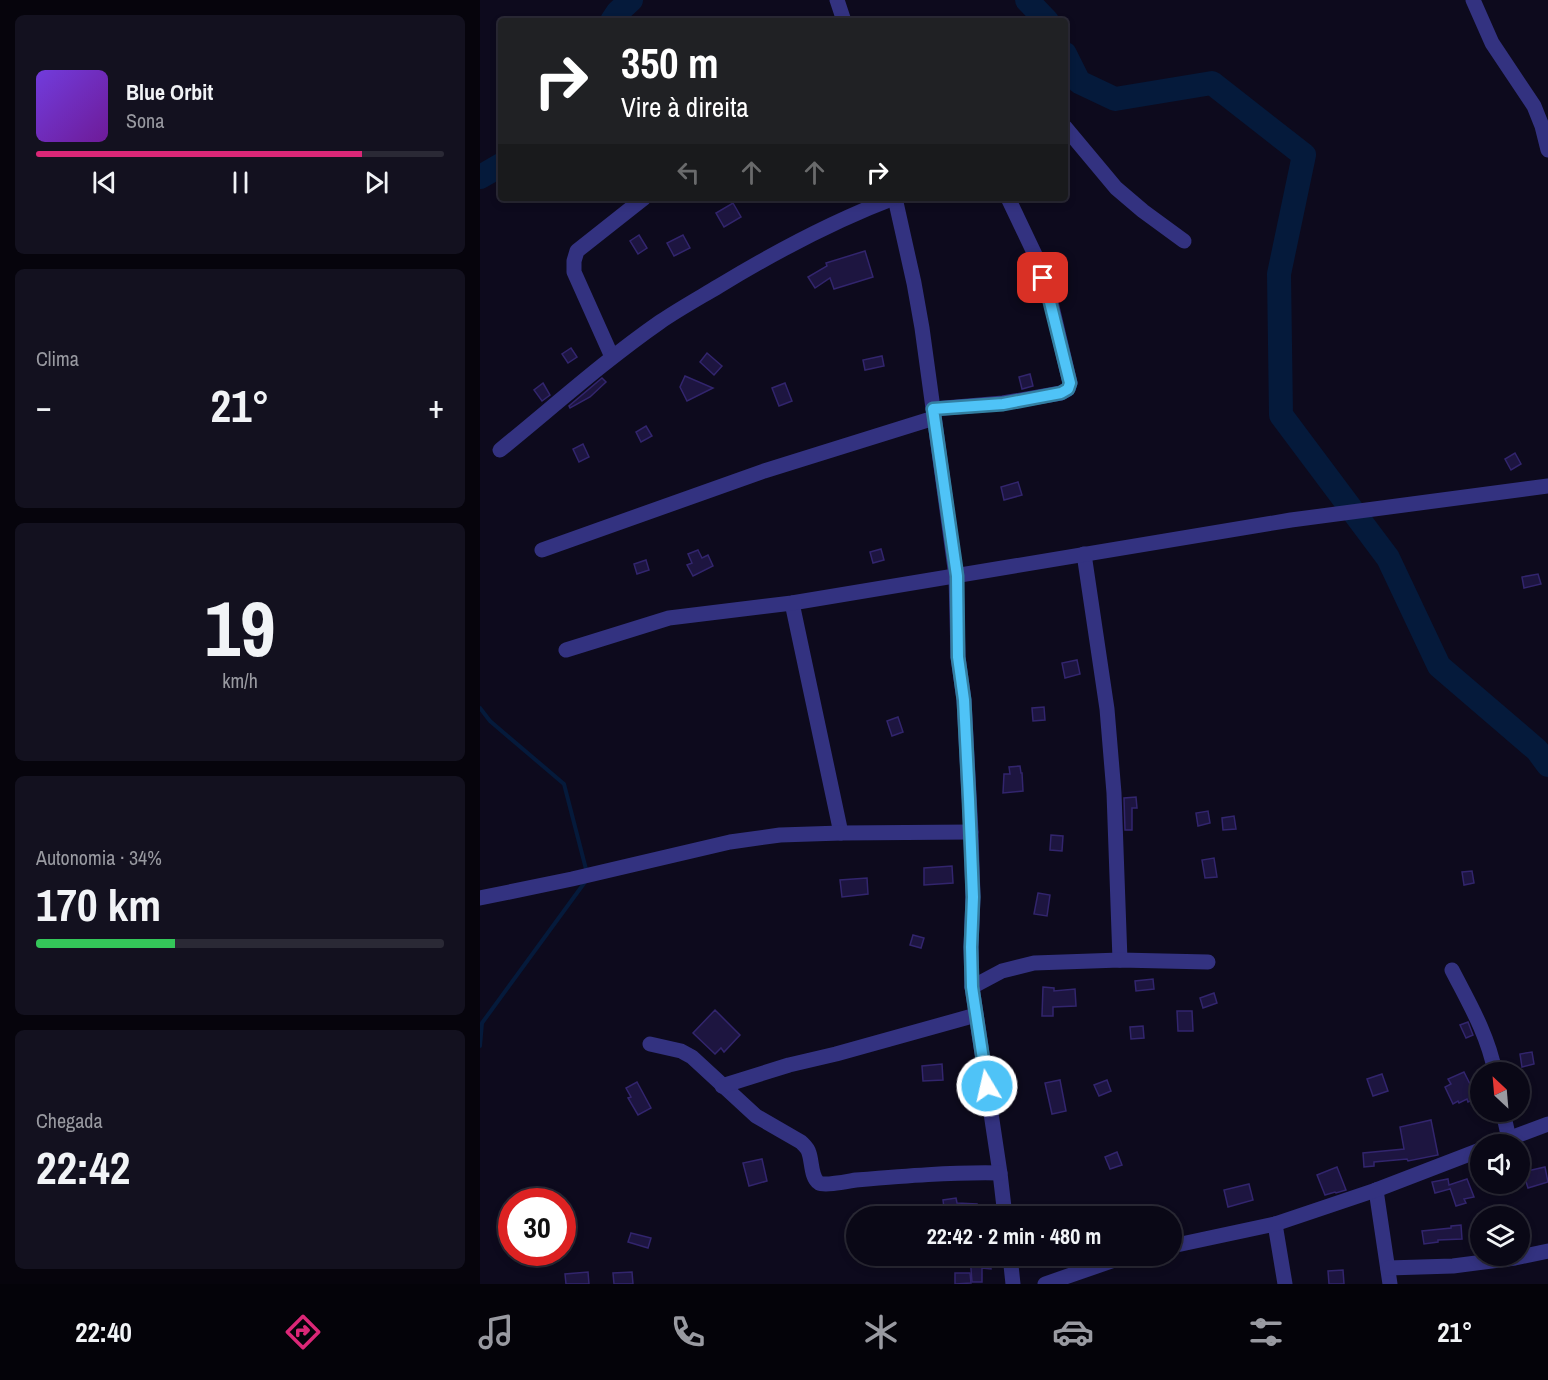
<!DOCTYPE html>
<html lang="pt">
<meta charset="utf-8">
<style>
body{margin:0;font-family:"Archivo Narrow",sans-serif;background:#13111f;color:#f1f3f6;height:100vh;display:flex;flex-direction:column;font-size:22px;white-space:nowrap}
*{box-sizing:border-box;margin:0}
p{font-size:20px;color:#999aa1}
.icon{flex:none;width:33px;height:33px;fill:none;stroke:currentColor;stroke-width:2;stroke-linecap:round;stroke-linejoin:round}
.map{position:relative;flex:1;overflow:hidden}
.side{display:flex;flex-direction:column;gap:15px;padding:15px;background:#06040c;width:480px}
.side>*{flex:none}
.guide{position:absolute;left:18px;top:18px;width:570px;height:183px;border-radius:6px;box-shadow:0 3px 9px #0003,0 0 0 2px #2a2935;background:#202124;color:#fff;overflow:hidden}
.needle{width:39px;rotate:334deg}
.tools{position:absolute;left:990px;top:1062px;display:grid;gap:12px}
.tools a{display:grid;place-items:center;width:60px;height:60px;border-radius:50%;background:#0a0816;box-shadow:0 3px 9px #0003,0 0 0 2px #2a2935;font-size:30px}
.speed{position:absolute;left:18px;top:1188px;display:flex;gap:12px;font-size:30px;font-weight:700;text-align:center}
.speed>*{display:grid;place-content:center;width:78px;height:78px;border-radius:50%;background:#0a0816;box-shadow:0 3px 9px #0003,0 0 0 2px #2a2935;line-height:1}
.speed .limit{border:9px solid #d22;background:#fff;color:#111}
.pin{position:absolute;display:grid;place-items:center;width:51px;height:51px;color:#fff;margin:-26px;border-radius:12px;box-shadow:0 3px 9px #0006}
.me{position:absolute;width:66px;margin:-33px;rotate:351deg;stroke-linejoin:round;filter:drop-shadow(0 0 4px #0008)}
.turn{display:flex;align-items:center;gap:21px;height:126px;padding:0 24px;font-size:27px}
.turn .icon{width:78px;height:78px;stroke-width:2.5}
.turn b{display:block;font-size:42px;line-height:51px}
.lanes{display:flex;align-items:center;height:57px;padding:0 24px;background:#0003;justify-content:center;gap:30px;direction:ltr}
.lanes .off{opacity:.35}
.big{font-size:45px;font-weight:800;line-height:1.1}
.side .widget{flex:1;display:flex;flex-direction:column;justify-content:center;gap:9px;min-width:0;padding:0 21px;border-radius:9px;background:#13111f}
.side .dial{align-items:center;gap:0}
.dial b{font-size:78px;line-height:1}
.song{display:flex;align-items:center;gap:18px}
.cover{width:72px;height:72px;border-radius:9px;background:linear-gradient(135deg,hsl(260 70% 55%),hsl(280 70% 35%))}
.played{height:6px;border-radius:3px;background:linear-gradient(90deg,#db2777 80%,#2a2935 80%)}
.keys{display:flex;justify-content:space-around;direction:ltr}
.heat{display:flex;justify-content:space-between;align-items:center;font-size:33px;direction:ltr}
.charge{height:9px;border-radius:4px;background:linear-gradient(90deg,#34c759 34%,#2a2935 0)}
.trip{position:absolute;left:366px;top:1206px;width:336px;height:60px;border-radius:30px;background:#0a0816;box-shadow:0 3px 9px #0003,0 0 0 2px #2a2935;font-weight:800;line-height:60px;text-align:center}
.menu{display:flex;height:96px;justify-content:space-around;align-items:center;background:#040309;color:#999aa1}
.menu .icon{width:42px;height:42px}
.menu .active{color:#db2777}
.menu b{font-size:27px;color:#f1f3f6}
main{display:flex;flex:1;min-height:0}
.map>svg:first-child{display:block}
.lines{fill:none;stroke-linecap:round;stroke-linejoin:round}
.stream{stroke:#051a3b;stroke-width:4}
.river{stroke:#051a3b;stroke-width:24}
.building{fill:#1d1540;stroke:#32256d;stroke-width:1.5}
.street{stroke:#333280;stroke-width:15}
.route-casing{stroke:#337fa1;stroke-width:15}
.route{stroke:#4fc3f7;stroke-width:10}
</style>
<main>
<section class="side">
<div class="widget">
<div class="song"><i class="cover"></i><div><b>Blue Orbit</b><p>Sona</p></div></div>
<div class="played"></div>
<div class="keys"><svg class="icon" aria-label="previous" viewBox="0 0 24 24"><path d="M18 5L8 12l10 7zM5 5v14"/></svg><svg class="icon" aria-label="pause" viewBox="0 0 24 24"><path d="M8 5v14M16 5v14"/></svg><svg class="icon" aria-label="next" viewBox="0 0 24 24"><path d="M6 5l10 7-10 7zM19 5v14"/></svg></div>
</div>
<div class="widget"><p>Clima</p>
<div class="heat"><a>−</a><b class="big">21°</b><a>+</a></div>
</div>
<div class="widget dial"><b>19</b><p>km/h</p></div>
<div class="widget"><p>Autonomia · 34%</p><b class="big">170 km</b><div class="charge"></div></div>
<div class="widget"><p>Chegada</p><b class="big">22:42</b></div>
</section>
<div class="map">
<svg width="1068" height="1284" viewBox="0 0 1068 1284">
<rect width="100%" height="100%" fill="#0d0a1d"/>
<g class="lines">
<!-- stream -->
<g class="stream">
<polyline points="0,708 10,721 84,784 107,873"/>
<polyline points="0,1046 2,1023 105,882"/>
</g>
<!-- river -->
<g class="river">
<polyline points="547,0 567,21"/>
<polyline points="132,21 138,12 151,0"/>
<polyline points="585,54 599,82 635,99 732,83 824,155 799,274 801,415 908,558 959,666 1057,750 1068,765"/>
<polyline points="0,177 21,165"/>
</g>
</g>
<!-- building -->
<g class="building">
<polygon points="253,203 261,217 244,227 236,213"/>
<polygon points="159,235 167,248 158,254 150,241"/>
<polygon points="203,235 210,248 194,256 187,243"/>
<polygon points="385,251 393,277 354,289 350,278 335,288 328,277 347,266 346,263"/>
<polygon points="91,348 97,357 88,363 82,354"/>
<polygon points="227,353 242,366 234,375 220,362"/>
<polygon points="402,356 404,366 385,370 383,360"/>
<polygon points="550,374 553,386 542,389 539,377"/>
<polygon points="205,376 233,388 207,401 200,387"/>
<polygon points="122,378 126,382 110,397 90,408 89,406"/>
<polygon points="63,383 70,395 62,401 54,390"/>
<polygon points="305,383 312,401 299,406 292,388"/>
<polygon points="166,426 172,436 161,442 156,432"/>
<polygon points="103,444 109,457 99,462 93,449"/>
<polygon points="1035,453 1041,464 1031,470 1025,459"/>
<polygon points="538,482 542,495 524,500 521,487"/>
<polygon points="401,549 404,560 393,563 390,552"/>
<polygon points="218,550 222,558 228,555 233,566 213,576 207,565 212,563 208,554"/>
<polygon points="166,560 169,570 157,574 154,564"/>
<polygon points="1058,574 1061,584 1044,588 1042,577"/>
<polygon points="597,660 600,674 585,678 582,663"/>
<polygon points="564,707 565,720 553,721 552,708"/>
<polygon points="418,717 423,732 412,736 407,721"/>
<polygon points="540,766 541,773 542,773 543,791 523,793 524,774 530,774 529,767"/>
<polygon points="656,797 657,808 652,808 652,830 645,830 644,798"/>
<polygon points="728,811 730,823 718,826 716,813"/>
<polygon points="754,816 756,829 743,830 742,818"/>
<polygon points="571,835 583,836 582,851 570,850"/>
<polygon points="734,858 737,877 725,878 722,860"/>
<polygon points="472,866 473,883 444,885 444,868"/>
<polygon points="992,871 994,883 984,885 982,872"/>
<polygon points="387,878 388,894 362,897 360,880"/>
<polygon points="558,893 570,895 567,916 554,914"/>
<polygon points="433,935 444,938 441,948 430,945"/>
<polygon points="673,979 674,989 656,991 655,981"/>
<polygon points="563,987 574,988 574,991 595,989 596,1006 573,1007 573,1016 562,1016"/>
<polygon points="734,993 737,1003 723,1008 720,998"/>
<polygon points="235,1010 260,1035 244,1052 241,1048 235,1054 213,1033"/>
<polygon points="697,1011 712,1011 713,1031 698,1031"/>
<polygon points="988,1022 993,1035 986,1038 980,1025"/>
<polygon points="663,1026 664,1038 651,1039 650,1027"/>
<polygon points="1052,1052 1054,1064 1042,1067 1040,1054"/>
<polygon points="462,1064 463,1080 443,1081 442,1066"/>
<polygon points="984,1072 997,1098 988,1102 987,1099 979,1103 978,1101 973,1104 965,1087 971,1084 968,1079"/>
<polygon points="902,1074 908,1091 893,1096 887,1079"/>
<polygon points="580,1080 586,1111 572,1114 565,1083"/>
<polygon points="627,1080 631,1091 619,1096 614,1085"/>
<polygon points="157,1082 171,1108 158,1115 148,1098 151,1097 146,1088"/>
<polygon points="951,1120 958,1155 928,1161 927,1159 894,1162 894,1166 884,1167 883,1153 924,1149 920,1127"/>
<polygon points="637,1152 642,1165 630,1169 625,1157"/>
<polygon points="282,1159 287,1181 269,1186 263,1163"/>
<polygon points="857,1167 866,1190 856,1193 855,1192 845,1195 837,1175"/>
<polygon points="1065,1167 1068,1182 1048,1188 1043,1172"/>
<polygon points="968,1179 969,1185 987,1179 994,1197 984,1199 986,1203 976,1206 970,1188 970,1189 955,1193 952,1182"/>
<polygon points="769,1184 773,1200 748,1207 744,1190"/>
<polygon points="476,1198 477,1203 497,1204 496,1216 465,1216 463,1200"/>
<polygon points="981,1225 982,1239 958,1240 958,1242 944,1244 942,1231 971,1228 971,1226"/>
<polygon points="151,1233 171,1238 168,1248 148,1242"/>
<polygon points="490,1256 511,1256 511,1269 502,1268 502,1282 492,1282"/>
<polygon points="863,1270 864,1284 849,1284 848,1271"/>
<polygon points="108,1272 109,1284 86,1284 85,1274"/>
<polygon points="152,1272 153,1284 134,1284 133,1273"/>
<polygon points="475,1273 490,1273 491,1283 475,1284"/>
</g>
<g class="lines">
<!-- street -->
<g class="street">
<polyline points="357,0 364,21"/>
<polyline points="993,0 1012,43 1054,106 1062,126 1068,150"/>
<polyline points="585,127 636,188 663,211 704,241"/>
<polyline points="415,198 434,283 442,328 476,576 478,657 484,700 491,832 493,897 491,947 492,987 520,1173 525,1216"/>
<polyline points="132,357 94,272 94,261 97,251 164,198"/>
<polyline points="453,409 523,403 581,393 588,389 590,383 569,294 558,261 528,198"/>
<path d="M 20,450 C 73,407 124,361 180,322 C 199,309 219,298 239,286 C 295,252 353,221 414,198"/>
<polyline points="62,550 284,471 454,418"/>
<polyline points="604,554 627,709 634,793 640,960"/>
<polyline points="312,603 361,833"/>
<polyline points="86,650 189,618 312,603 811,520 1068,486"/>
<polyline points="0,898 92,879 250,842 300,835 361,833 491,832"/>
<path d="M 972,970 C 989,1003 1008,1035 1015,1072"/>
<polyline points="492,987 522,971 554,963 640,960 728,962"/>
<path d="M 170,1044 L 201,1051 L 212,1057 L 276,1116 L 321,1142 C 324,1145 328,1148 329,1153 C 332,1161 331,1178 339,1183 C 345,1186 369,1181 376,1180 C 424,1176 472,1172 520,1173"/>
<polyline points="242,1086 309,1065 356,1054 496,1015"/>
<polyline points="1023,1112 1029,1139"/>
<polyline points="1014,1144 1068,1124"/>
<polyline points="896,1190 910,1284"/>
<polyline points="795,1224 805,1284"/>
<polyline points="692,1246 795,1224 896,1190 1000,1150"/>
<polyline points="530,1256 533,1284"/>
<polyline points="908,1268 973,1266 1035,1258 1068,1251"/>
<polyline points="565,1284 646,1256"/>
</g>
</g>
<g class="lines">
<defs>
<polyline id="route" points="507,1086 492,987 491,947 493,897 489,799 484,700 478,657 477,576 453,409 523,404 581,393 588,389 590,383 568,294 563,278"/>
</defs>
<!-- route casing -->
<use href="#route" class="route-casing"/>
<!-- route -->
<use href="#route" class="route"/>
</g>
</svg>
<div class="tools">
<a><svg class="needle" viewBox="-14 -14 28 28"><path d="M0-13l5 13h-10z" fill="#e53935"/><path d="M0 13l5-13h-10z" fill="#999aa1"/></svg></a>
<a><svg class="icon" aria-label="sound" viewBox="0 0 24 24"><path d="M4 9h4l5-4v14l-5-4H4zM17 9q2 3 0 6"/></svg></a>
<a><svg class="icon" aria-label="layers" viewBox="0 0 24 24"><path d="M12 4l9 5-9 5-9-5zM3 14l9 5 9-5"/></svg></a>
</div>
<div class="speed"><div class="limit">30</div></div>
<div class="pin" style="left:563px;top:278px;background:#d93025"><svg class="icon" aria-label="arrive" viewBox="0 0 24 24"><path d="M6 21V4h12l-3 4 3 4H6"/></svg></div>
<svg class="me" style="left:507px;top:1086px" viewBox="-20 -20 40 40"><circle r="17" fill="#4fc3f7" stroke="#fff" stroke-width="3"/><path d="M0-11L8 9 0 5-8 9z" fill="#fff"/></svg>
<div class="trip">22:42 · 2 min · 480 m</div>
<div class="guide">
<div class="turn"><svg class="icon" aria-label="right" viewBox="0 0 24 24"><path d="M7 20v-9h11M14 6l5 5-5 5"/></svg><div><b>350 m</b>Vire à direita</div></div>
<div class="lanes"><svg class="icon off" aria-label="left" viewBox="0 0 24 24"><path d="M17 20v-9H6M10 6l-5 5 5 5"/></svg><svg class="icon off" aria-label="ahead" viewBox="0 0 24 24"><path d="M12 20V5M6 11l6-6 6 6"/></svg><svg class="icon off" aria-label="ahead" viewBox="0 0 24 24"><path d="M12 20V5M6 11l6-6 6 6"/></svg><svg class="icon" aria-label="right" viewBox="0 0 24 24"><path d="M7 20v-9h11M14 6l5 5-5 5"/></svg></div>
</div>
</div>
</main>
<nav class="menu">
<b>22:40</b>
<svg class="icon active" aria-label="directions" viewBox="0 0 24 24"><path d="M12 3l9 9-9 9-9-9zM9 14v-3h6M13 9l2 2-2 2"/></svg>
<svg class="icon" aria-label="music" viewBox="0 0 24 24"><path d="M9 18V5l10-2v13"/><circle cx="6" cy="18" r="3"/><circle cx="16" cy="16" r="3"/></svg>
<svg class="icon" aria-label="phone" viewBox="0 0 24 24"><path d="M5 4h4l2 5-3 2q2 4 5 5l2-3 5 2v4C11 20 4 13 5 4z"/></svg>
<svg class="icon" aria-label="climate" viewBox="0 0 24 24"><path d="M12 3v18M4 7l16 10M4 17L20 7"/></svg>
<svg class="icon" aria-label="car" viewBox="0 0 24 24"><path d="M5 17H2v-5l4-1 3-4h7l3 4 3 1v5h-3M9 17h6M6 11h13"/><circle cx="7" cy="17" r="2"/><circle cx="17" cy="17" r="2"/></svg>
<svg class="icon" aria-label="filters" viewBox="0 0 24 24"><path d="M4 7h16M4 17h16"/><circle cx="9" cy="7" r="2"/><circle cx="15" cy="17" r="2"/></svg>
<b>21°</b>
</nav>
